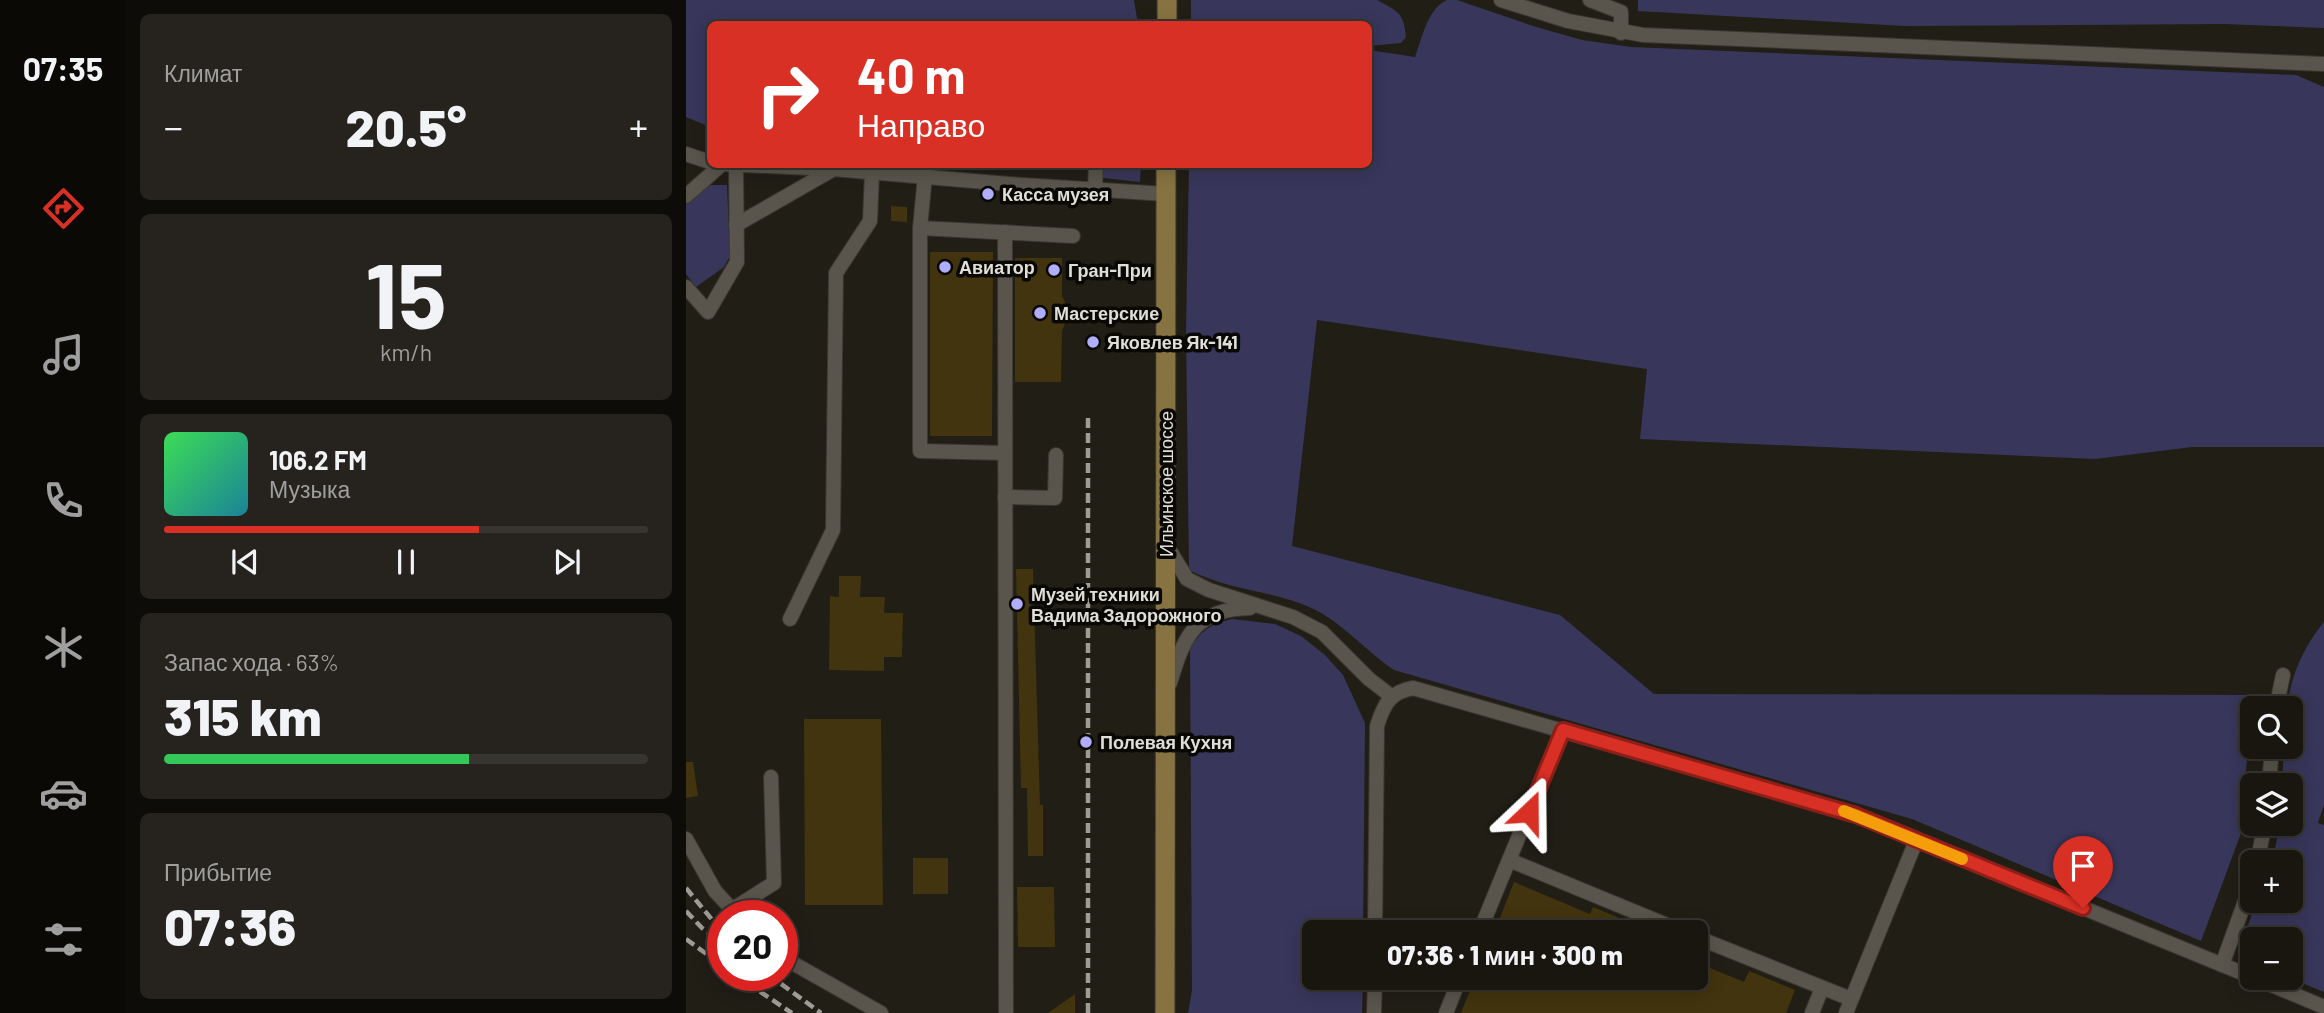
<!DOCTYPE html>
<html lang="ru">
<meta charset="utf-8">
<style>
body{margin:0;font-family:Barlow,sans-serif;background:#26231e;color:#f1f3f6;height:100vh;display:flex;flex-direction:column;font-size:26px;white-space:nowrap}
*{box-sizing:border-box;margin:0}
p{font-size:23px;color:#9f9f9f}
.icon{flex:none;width:38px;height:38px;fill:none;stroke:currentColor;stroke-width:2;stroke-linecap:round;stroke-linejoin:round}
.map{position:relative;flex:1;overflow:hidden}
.panel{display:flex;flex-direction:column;gap:14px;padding:14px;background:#0e0c09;width:560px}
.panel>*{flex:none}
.top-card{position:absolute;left:21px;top:21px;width:665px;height:147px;border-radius:10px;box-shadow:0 4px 18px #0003,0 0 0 2px #373530;background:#d93025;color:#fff;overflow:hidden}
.buttons{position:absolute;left:1554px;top:696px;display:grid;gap:14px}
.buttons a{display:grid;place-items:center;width:63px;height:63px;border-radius:10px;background:#191610;box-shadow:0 4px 18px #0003,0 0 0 2px #373530;font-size:35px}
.speed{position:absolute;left:21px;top:900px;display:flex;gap:14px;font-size:35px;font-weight:700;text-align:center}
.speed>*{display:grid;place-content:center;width:91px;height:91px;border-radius:50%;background:#191610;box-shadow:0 4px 18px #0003,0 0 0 2px #373530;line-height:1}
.speed .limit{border:10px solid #d22;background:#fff;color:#111}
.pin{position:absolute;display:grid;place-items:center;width:60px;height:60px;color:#fff;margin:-72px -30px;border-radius:50% 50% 50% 0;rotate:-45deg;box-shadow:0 0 7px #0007}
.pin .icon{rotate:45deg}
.me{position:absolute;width:77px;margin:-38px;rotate:23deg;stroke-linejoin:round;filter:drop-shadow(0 0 5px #0008)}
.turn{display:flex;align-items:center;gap:24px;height:147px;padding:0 35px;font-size:32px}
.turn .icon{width:91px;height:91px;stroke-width:2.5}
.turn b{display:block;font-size:49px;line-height:60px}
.big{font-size:52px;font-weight:800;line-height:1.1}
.panel .tile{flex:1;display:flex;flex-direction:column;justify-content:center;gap:10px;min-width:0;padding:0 24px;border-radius:10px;background:#26231e}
.panel .dial{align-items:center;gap:0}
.dial b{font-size:91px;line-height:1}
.song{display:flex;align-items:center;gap:21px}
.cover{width:84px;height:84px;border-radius:10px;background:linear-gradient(135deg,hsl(130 70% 55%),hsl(190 70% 35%))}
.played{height:7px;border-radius:4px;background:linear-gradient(90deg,#d93025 65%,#373530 65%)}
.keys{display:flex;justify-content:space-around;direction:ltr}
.heat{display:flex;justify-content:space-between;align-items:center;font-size:38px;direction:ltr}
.charge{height:10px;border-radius:5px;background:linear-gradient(90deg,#34c759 63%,#373530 0)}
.trip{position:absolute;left:616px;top:920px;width:406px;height:70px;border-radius:10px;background:#191610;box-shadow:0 4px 18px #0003,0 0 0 2px #373530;font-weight:800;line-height:70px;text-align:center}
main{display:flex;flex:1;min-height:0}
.menu{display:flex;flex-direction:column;width:126px;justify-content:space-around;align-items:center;background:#0a0906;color:#9f9f9f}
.menu .icon{width:49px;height:49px}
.menu .active{color:#d93025}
.menu b{font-size:32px;color:#f1f3f6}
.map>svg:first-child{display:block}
.green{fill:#38375b}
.building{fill:#42340e}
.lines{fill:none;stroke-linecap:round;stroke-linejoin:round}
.minor-casing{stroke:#3a3732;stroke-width:16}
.major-casing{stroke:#3a3732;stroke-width:21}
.minor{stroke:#59554c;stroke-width:14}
.major{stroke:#867341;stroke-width:19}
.rail{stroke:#9f9c96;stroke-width:4.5;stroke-dasharray:10 5;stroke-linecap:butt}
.route-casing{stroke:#8d1f18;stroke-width:18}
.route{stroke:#d93025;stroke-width:12}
.slow{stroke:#f59e0b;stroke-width:12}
.poi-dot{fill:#b0aefa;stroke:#090805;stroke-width:2.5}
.labels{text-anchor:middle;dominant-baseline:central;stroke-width:7;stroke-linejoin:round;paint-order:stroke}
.poi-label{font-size:18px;font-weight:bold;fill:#e0ded8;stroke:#090805;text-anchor:start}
.street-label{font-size:18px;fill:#e0ded8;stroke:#090805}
</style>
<main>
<nav class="menu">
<b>07:35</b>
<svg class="icon active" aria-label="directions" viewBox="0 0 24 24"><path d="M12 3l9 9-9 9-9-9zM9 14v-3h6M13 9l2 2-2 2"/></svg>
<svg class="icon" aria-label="music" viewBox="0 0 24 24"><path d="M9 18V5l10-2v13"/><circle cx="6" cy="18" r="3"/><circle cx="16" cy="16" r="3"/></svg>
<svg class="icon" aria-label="phone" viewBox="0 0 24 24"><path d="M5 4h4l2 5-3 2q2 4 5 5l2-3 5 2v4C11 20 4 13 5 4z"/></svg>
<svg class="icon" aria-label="climate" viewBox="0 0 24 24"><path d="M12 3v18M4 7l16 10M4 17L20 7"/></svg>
<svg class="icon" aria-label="car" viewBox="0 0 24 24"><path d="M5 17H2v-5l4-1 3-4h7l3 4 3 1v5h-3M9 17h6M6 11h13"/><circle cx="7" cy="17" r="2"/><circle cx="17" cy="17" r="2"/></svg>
<svg class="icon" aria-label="filters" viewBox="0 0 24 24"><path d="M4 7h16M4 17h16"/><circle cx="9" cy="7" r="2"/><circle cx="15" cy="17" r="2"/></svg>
</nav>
<section class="panel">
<div class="tile"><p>Климат</p>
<div class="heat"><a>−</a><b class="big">20.5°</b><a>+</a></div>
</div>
<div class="tile dial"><b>15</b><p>km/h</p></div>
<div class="tile">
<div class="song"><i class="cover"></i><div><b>106.2 FM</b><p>Музыка</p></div></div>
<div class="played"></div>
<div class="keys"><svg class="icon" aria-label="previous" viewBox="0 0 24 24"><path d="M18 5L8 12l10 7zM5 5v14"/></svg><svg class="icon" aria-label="pause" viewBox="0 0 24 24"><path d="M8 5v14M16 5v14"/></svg><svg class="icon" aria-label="next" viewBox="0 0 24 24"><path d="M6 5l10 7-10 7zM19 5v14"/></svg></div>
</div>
<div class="tile"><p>Запас хода · 63%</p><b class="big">315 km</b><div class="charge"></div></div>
<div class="tile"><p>Прибытие</p><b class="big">07:36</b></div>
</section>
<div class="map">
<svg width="1638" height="1013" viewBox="0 0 1638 1013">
<rect width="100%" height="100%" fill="#211e16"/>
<!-- green -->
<g class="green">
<polygon points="0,0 448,0 452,24 24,24 24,127 0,117"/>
<path d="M 505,0 L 691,0 C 711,11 718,12 720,37 L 715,43 L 683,46 L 682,24 L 505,24 Z"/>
<path d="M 761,0 L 771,0 L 847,26 L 896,40 L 945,47 L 1610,75 L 1638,87 L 1638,447 L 1506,447 L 1409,459 L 954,439 L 961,369 L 631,320 L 606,546 L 874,615 L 968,694 L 1579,695 L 1575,709 L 1566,709 L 1566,742 L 1561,760 L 1554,836 L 1515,941 L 1226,819 L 708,670 C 677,649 652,617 616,604 C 578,590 540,589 503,570 L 500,331 L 503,165 L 682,164 L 683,50 L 729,57 C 736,39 741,9 761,0 Z"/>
<polygon points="952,0 1638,0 1638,28 1539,24 1219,26 952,11"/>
<polygon points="410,165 455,165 454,182 409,177"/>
<polygon points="24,185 41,185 44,256 38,267 10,287 0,274 0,204"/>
<path d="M 547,619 L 589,624 L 615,636 L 639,655 L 657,675 L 679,723 L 677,933 L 628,933 L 628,978 L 677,978 L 676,1013 L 502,1013 L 506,991 L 504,648 C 516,630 525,623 547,619 Z"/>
<path d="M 1638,622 L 1638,804 L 1632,823 L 1638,825 L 1638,992 L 1604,978 L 1605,940 L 1566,940 L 1566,962 L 1558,959 C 1555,938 1564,921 1571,901 L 1605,901 L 1605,863 L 1586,863 L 1594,824 L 1605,824 L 1605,786 L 1596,786 L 1598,747 L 1605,747 L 1605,709 L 1601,709 C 1604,677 1618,646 1638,622 Z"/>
</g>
<!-- building -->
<g class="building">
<polygon points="205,206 221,207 221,222 205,221"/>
<polygon points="244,252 307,252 306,436 244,436"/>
<polygon points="329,258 376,258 376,296 379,302 379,323 376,331 375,382 329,382"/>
<polygon points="330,569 347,569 354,805 357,805 357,856 342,856 341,788 335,788"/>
<polygon points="153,576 175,576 174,597 199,597 198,613 217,613 216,657 198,657 198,671 143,670 144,596 153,597"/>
<polygon points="118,719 195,719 197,905 119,905"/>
<polygon points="0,762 7,762 12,796 0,798"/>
<rect x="227" y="858" width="35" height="36"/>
<polygon points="828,882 904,914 907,907 969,933 808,933"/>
<polygon points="331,887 368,887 369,947 332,947"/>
<polygon points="1010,949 1022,954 1017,965 1058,982 1063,971 1109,990 1100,1013 775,1013 789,978 1010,978"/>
<polygon points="389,994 389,1013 362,1013"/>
</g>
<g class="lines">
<defs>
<g id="minor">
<polyline points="815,0 882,21 957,35 1638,64"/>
<polyline points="904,0 935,12 935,33"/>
<polyline points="0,154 24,162"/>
<polyline points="35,164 147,169 323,184 480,194"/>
<polyline points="240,165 234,228 234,451 319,453"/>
<polyline points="409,189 410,164"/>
<polyline points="0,196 35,165"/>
<polyline points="50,225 146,170"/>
<polyline points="234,228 387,236"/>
<polyline points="319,232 320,1013"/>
<polyline points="0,287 22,312 51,262 50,167"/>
<polyline points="319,497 369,498 370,455"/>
<polyline points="481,546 501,579 523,590 607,617 636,632 683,679 705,696"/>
<polyline points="104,619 147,530 150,273 184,221 186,173"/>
<path d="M 484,683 C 498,636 509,609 564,608"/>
<polyline points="1590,709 1597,675"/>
<polyline points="877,730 823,860 1000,933"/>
<polyline points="1583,786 1586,747"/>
<polyline points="0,839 29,891 51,915"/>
<polyline points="1571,863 1579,824"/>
<polyline points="47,909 88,883 85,777"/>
<path d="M 689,933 L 691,726 C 698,704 704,692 727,688 L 1170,815 L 1566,977"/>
<polyline points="793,933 823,860"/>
<polyline points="1010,937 1165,999"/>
<polyline points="96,957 195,1013"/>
<polyline points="1536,965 1566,882"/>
<polyline points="1569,978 1638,1007"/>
<polyline points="688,1013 689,978"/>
<polyline points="760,1013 774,978"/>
<polyline points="1126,1013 1136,988"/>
<polyline points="1160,1013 1230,841"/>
</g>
<g id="major">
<polyline points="481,24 481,0"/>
<polyline points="479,1013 480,164"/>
</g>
</defs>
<!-- minor casing -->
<use href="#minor" class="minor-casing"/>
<!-- major casing -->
<use href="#major" class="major-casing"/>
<!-- minor -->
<use href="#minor" class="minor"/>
<!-- major -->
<use href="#major" class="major"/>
<!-- rail -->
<g class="rail">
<polyline points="402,418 402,1013"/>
<polyline points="0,888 37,933"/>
<polyline points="0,911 16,928 37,944"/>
<polyline points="0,939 37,966"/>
<polyline points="49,975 106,1013"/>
<polyline points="83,975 135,1013"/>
</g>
</g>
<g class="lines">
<defs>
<polyline id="route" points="843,812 877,730 1170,815 1397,908"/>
</defs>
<!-- route casing -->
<use href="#route" class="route-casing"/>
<!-- route -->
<use href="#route" class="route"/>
<!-- slow -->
<polyline class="slow" points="1158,811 1276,859"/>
</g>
<!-- markers -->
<g class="poi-dot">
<circle cx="302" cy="194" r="7"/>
<circle cx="259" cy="267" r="7"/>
<circle cx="368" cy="270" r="7"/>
<circle cx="354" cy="313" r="7"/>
<circle cx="407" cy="342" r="7"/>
<circle cx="331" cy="604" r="7"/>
<circle cx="400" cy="742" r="7"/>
</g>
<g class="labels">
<!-- poi labels -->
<g class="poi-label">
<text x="316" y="194">Касса музея</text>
<text x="273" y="267">Авиатор</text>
<text x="382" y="270">Гран-При</text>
<text x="368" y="313">Мастерские</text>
<text x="421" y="342">Яковлев Як-141</text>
<text x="345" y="594">Музей техники<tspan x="345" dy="21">Вадима Задорожного</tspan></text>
<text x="414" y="742">Полевая Кухня</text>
</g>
<!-- street labels -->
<g class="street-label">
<text transform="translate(480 484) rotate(-90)">Ильинское шоссе</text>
</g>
</g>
</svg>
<div class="buttons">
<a><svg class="icon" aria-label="search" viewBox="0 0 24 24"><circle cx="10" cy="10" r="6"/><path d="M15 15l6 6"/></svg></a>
<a><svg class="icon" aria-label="layers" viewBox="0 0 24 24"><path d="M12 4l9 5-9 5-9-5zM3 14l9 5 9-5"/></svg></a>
<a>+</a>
<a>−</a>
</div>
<div class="speed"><div class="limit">20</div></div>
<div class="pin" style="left:1397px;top:908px;background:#d93025"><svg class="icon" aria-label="arrive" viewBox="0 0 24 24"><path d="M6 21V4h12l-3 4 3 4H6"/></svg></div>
<svg class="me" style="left:843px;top:812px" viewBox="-20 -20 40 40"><path d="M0-17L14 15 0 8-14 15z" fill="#d93025" stroke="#fff" stroke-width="4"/></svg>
<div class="trip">07:36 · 1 мин · 300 m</div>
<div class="top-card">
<div class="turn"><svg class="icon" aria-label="right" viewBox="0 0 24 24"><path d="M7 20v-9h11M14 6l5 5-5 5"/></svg><div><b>40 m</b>Направо</div></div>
</div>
</div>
</main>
